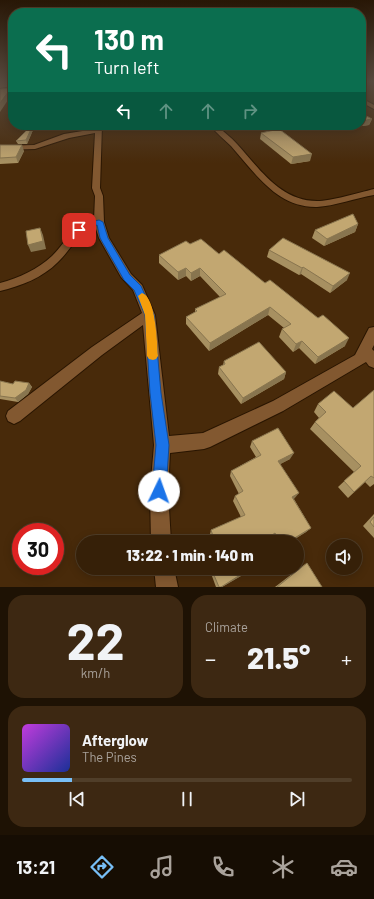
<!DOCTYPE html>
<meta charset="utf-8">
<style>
body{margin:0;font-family:Barlow,sans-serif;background:#3d2812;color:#f1f3f6;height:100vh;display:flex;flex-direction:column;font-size:15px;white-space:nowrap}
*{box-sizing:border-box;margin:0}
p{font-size:13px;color:#aaa39c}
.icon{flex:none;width:22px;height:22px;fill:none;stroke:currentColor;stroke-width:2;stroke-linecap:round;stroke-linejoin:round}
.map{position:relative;height:587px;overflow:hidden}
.side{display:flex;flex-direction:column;gap:8px;padding:8px;background:#1e1204;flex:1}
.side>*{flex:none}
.hud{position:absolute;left:8px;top:8px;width:358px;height:122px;border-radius:16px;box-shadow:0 2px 10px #0003,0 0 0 1px #503e29;background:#0b6e4f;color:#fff;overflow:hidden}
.tools{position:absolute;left:326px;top:539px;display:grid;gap:8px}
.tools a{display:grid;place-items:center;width:36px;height:36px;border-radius:50%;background:#362008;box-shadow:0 2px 10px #0003,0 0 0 1px #503e29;font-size:20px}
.speed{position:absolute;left:12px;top:523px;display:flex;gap:8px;font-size:20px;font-weight:700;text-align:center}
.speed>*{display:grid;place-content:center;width:52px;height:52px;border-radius:50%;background:#362008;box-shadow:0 2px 10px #0003,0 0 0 1px #503e29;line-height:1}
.speed .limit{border:6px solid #d22;background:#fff;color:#111}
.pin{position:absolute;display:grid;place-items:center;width:34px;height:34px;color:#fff;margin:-17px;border-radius:8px;box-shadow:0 2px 6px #0006}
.me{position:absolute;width:44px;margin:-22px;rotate:3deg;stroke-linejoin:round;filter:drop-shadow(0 0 3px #0008)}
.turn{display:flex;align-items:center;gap:14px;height:84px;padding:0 20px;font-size:18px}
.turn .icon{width:52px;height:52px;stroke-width:2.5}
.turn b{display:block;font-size:28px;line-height:34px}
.lanes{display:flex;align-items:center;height:38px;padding:0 20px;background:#0003;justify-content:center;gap:20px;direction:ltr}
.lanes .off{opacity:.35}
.big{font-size:30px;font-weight:800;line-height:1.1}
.side .widget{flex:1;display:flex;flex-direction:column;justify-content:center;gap:6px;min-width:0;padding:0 14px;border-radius:16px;background:#3d2812}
.side .dial{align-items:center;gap:0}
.dial b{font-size:52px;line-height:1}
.song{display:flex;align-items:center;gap:12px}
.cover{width:48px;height:48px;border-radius:6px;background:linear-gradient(135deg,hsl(290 70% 55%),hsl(230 70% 35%))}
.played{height:4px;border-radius:2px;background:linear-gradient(90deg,#78bff7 15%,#503e29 15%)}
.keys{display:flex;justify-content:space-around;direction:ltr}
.heat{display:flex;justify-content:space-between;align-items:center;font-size:22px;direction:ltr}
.side .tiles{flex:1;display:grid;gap:8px;grid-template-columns:1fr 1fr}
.widget:last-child{grid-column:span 2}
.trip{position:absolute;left:76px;top:535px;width:228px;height:40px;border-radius:20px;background:#362008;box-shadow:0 2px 10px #0003,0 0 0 1px #503e29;font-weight:800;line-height:40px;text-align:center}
.menu{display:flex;height:64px;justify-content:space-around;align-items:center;background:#160d03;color:#aaa39c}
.menu .icon{width:28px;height:28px}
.menu .active{color:#78bff7}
.menu b{font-size:18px;color:#f1f3f6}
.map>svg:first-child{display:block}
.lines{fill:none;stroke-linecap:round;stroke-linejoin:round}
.minor-casing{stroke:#291501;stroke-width:2}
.minor{fill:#825830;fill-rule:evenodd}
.wall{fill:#a79061}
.shaded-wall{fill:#88754f}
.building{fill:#c2a771;stroke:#88754f}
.route{fill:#1a73e8;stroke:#114b97}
.slow{fill:#f59e0b}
</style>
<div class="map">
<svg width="374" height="587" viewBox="0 0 374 587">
<rect width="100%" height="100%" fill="#482a0a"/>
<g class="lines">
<defs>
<g id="minor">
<polygon points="13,88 13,92 0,93 0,89"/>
<polygon points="361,98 374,105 374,109 361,102"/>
<path d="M 96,125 L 102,125 L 100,188 L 103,196 L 104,222 L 109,238 L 131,274 L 142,285 L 155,315 L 169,436 L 203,433 L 273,401 L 355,355 L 369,328 L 374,327 L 374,345 L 372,349 L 374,351 L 374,368 L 369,366 L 366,362 L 283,411 L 210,447 L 204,449 L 170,453 L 168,491 L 171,542 L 151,542 L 150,491 L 154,445 L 143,325 L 102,355 L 20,421 L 14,424 L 8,421 L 6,416 L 8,411 L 92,347 L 142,313 L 133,290 L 121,277 L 99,238 L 95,226 C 77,233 71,250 58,262 C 42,278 21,286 0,291 L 0,283 C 19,278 38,269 52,256 C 69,239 70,228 94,220 L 95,196 L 92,188 L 95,133 L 69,138 L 35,149 L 0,150 L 0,146 L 34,145 L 64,134 L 95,129 Z"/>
<path d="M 210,125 L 217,125 C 223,132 231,137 237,144 C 259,168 280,201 317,201 C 331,201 358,193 374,189 L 374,195 C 357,198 334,206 317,207 C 277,208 255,173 231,146 C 224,139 216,133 210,125 Z"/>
<polygon points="154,568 174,568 178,587 156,587"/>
</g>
</defs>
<!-- minor casing -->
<use href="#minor" class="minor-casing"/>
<!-- minor -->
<use href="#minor" class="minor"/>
</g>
<!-- wall -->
<g class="wall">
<polygon points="372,119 369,125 334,130 327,125 361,125"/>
<polygon points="33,130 27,144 18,144 16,141"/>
<polygon points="261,133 310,161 291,164 260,139"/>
<polygon points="0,145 24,151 18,163 0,164"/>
<polygon points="358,224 355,232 324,246 312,238 315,230"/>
<polygon points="190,244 219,254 265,283 345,346 315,364 299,348 293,352 279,337 282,329 284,328 268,315 209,351 186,324 186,317 195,312 195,309 220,297 200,276 191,281 186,276 178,280 159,263 159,255"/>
<polygon points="269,250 347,280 330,293 301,274 299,275 267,257"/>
<polygon points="224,361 286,372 284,379 241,404 218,374 219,367 223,365"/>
<polygon points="0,381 13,384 29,383 32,387 28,394 18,402 0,399"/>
<polygon points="374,390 374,484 370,487 365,482 348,498 338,487 354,472 310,429 315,422 319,418 314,412 318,404 353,408"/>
<polygon points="252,441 290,459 280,464 294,499 311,528 306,532 290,542 274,542 272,537 264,542 213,542 210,534 211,530 241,517 233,501 235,496 239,494 230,476 231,471 256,457 250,447"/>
<polygon points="374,514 374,538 363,526"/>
<polygon points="307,563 322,587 275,587 301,567"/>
<polygon points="209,568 247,568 246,573 222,587 216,587"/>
</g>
<!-- shaded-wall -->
<g class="shaded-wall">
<polygon points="11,81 13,86 0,88 0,83"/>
<polygon points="11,88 12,94 0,112 0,103"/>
<polygon points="372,119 369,125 334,130 336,125 361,125 361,121"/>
<polygon points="32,127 33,130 27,144 26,140"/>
<polygon points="22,145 24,151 18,163 16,157"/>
<polygon points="312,154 310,161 291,164 293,157"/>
<polygon points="358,224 355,232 324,246 327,239"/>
<polygon points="40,228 43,235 46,249 31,252 28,245"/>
<polygon points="303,267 301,274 299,275 302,268"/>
<polygon points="186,268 186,276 178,280 178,272"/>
<polygon points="200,268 200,276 191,281 191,273"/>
<polygon points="350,273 347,280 330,293 333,286"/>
<polygon points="270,307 268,315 209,351 210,343"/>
<polygon points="349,338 345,346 315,364 318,357"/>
<polygon points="302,341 299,348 293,352 296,344"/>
<polygon points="286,372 284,379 241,404 243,398"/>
<polygon points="29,383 32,387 28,394 18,402 15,398"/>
<polygon points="294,453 290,459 275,467 278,461"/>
<polygon points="299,493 294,499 288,502 292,497"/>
<polygon points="311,528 306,532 290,542 288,542"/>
<polygon points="275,533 272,537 264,542 262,542"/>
<polygon points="248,570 246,573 222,587 221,587"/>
</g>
<!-- building -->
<g class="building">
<polygon points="0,81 13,81 13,85 11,81 0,83"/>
<polygon points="11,88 0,103 0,89"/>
<polygon points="361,113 372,119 361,121"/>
<polygon points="31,126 32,127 26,140 16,141"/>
<polygon points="279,129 312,154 293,157 261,133"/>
<polygon points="0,145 22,145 16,157 0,158"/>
<polygon points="353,214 358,224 327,239 315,230"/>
<polygon points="40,228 43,241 28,245 26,231"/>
<polygon points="283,238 350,273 333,286 303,267 302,268 269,250"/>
<polygon points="201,239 219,254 224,250 265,283 270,280 318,318 323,315 349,338 318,357 302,341 296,344 282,329 291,324 270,307 210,343 186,317 197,311 195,309 226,294 200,268 191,273 186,268 178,272 159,255 186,241 190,244"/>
<polygon points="259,342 286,372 243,398 219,367 225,364 224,361"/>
<polygon points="0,381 13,384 15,381 29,383 26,390 15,398 0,396"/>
<polygon points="374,390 374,478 371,476 354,492 344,481 361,466 315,422 326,412 318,404 334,391 353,408"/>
<polygon points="278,428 294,453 278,461 299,493 292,497 311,528 288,542 280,542 275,533 262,542 215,542 211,530 245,515 235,496 243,491 231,471 261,455 252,441"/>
<polygon points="374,517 374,527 370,522"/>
<polygon points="307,563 322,587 277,587"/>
<polygon points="211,568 247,568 248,570 221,587 219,587"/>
</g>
<!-- sky -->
<linearGradient id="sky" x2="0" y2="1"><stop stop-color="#281706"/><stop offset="0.5" stop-color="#584a3e"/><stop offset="1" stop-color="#584a3e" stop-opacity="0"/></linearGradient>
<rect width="374" height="163" fill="url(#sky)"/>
<!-- route -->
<polygon class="route" points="99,220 103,222 108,238 130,275 141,286 154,315 161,393 169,445 166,491 164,496 159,498 154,496 152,491 156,445 150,393 145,315 134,290 124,280 100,238 97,225 79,232 75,230 82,224"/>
<!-- slow -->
<path class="slow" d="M 142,293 C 156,297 157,343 158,356 L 156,359 L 153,360 L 149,359 L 147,356 L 145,315 L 138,296 Z"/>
</svg>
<div class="tools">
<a><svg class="icon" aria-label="sound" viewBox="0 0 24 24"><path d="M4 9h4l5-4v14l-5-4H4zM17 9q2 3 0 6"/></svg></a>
</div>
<div class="speed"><div class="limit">30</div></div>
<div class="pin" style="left:79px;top:230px;background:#d93025"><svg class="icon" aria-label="arrive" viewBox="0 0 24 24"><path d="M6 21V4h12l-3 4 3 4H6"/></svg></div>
<svg class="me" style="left:159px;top:491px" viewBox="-20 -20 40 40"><circle r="19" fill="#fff"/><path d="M0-13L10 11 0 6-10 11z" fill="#1a73e8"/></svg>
<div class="trip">13:22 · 1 min · 140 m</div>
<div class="hud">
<div class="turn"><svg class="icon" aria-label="left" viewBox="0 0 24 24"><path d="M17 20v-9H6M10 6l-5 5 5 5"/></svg><div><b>130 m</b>Turn left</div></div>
<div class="lanes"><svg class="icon" aria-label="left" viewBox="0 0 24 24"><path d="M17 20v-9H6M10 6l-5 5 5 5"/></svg><svg class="icon off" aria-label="ahead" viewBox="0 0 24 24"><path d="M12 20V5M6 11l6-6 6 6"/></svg><svg class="icon off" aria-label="ahead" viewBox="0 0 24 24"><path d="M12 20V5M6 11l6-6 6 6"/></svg><svg class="icon off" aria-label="right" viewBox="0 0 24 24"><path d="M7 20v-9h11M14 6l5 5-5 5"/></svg></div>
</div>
</div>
<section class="side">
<div class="tiles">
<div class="widget dial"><b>22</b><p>km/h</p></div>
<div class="widget"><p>Climate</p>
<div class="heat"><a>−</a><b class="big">21.5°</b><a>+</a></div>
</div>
<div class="widget">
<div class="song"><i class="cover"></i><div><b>Afterglow</b><p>The Pines</p></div></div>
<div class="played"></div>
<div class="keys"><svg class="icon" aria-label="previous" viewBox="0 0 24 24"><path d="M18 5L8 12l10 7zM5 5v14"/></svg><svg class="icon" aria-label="pause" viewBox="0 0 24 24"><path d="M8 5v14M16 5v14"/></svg><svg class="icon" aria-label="next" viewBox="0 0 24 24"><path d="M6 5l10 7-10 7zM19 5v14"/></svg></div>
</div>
</div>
</section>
<nav class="menu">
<b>13:21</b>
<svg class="icon active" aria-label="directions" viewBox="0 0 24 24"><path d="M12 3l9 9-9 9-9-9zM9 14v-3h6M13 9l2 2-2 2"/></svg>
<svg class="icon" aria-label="music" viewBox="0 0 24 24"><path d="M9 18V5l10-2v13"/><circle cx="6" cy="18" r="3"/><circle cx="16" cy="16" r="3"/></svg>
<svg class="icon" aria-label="phone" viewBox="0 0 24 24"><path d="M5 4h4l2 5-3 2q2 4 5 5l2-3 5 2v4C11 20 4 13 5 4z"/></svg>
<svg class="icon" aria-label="climate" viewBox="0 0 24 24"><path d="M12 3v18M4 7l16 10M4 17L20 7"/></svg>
<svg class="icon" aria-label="car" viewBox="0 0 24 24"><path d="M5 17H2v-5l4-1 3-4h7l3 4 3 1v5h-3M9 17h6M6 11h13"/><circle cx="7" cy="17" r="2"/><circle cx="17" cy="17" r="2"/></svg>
</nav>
